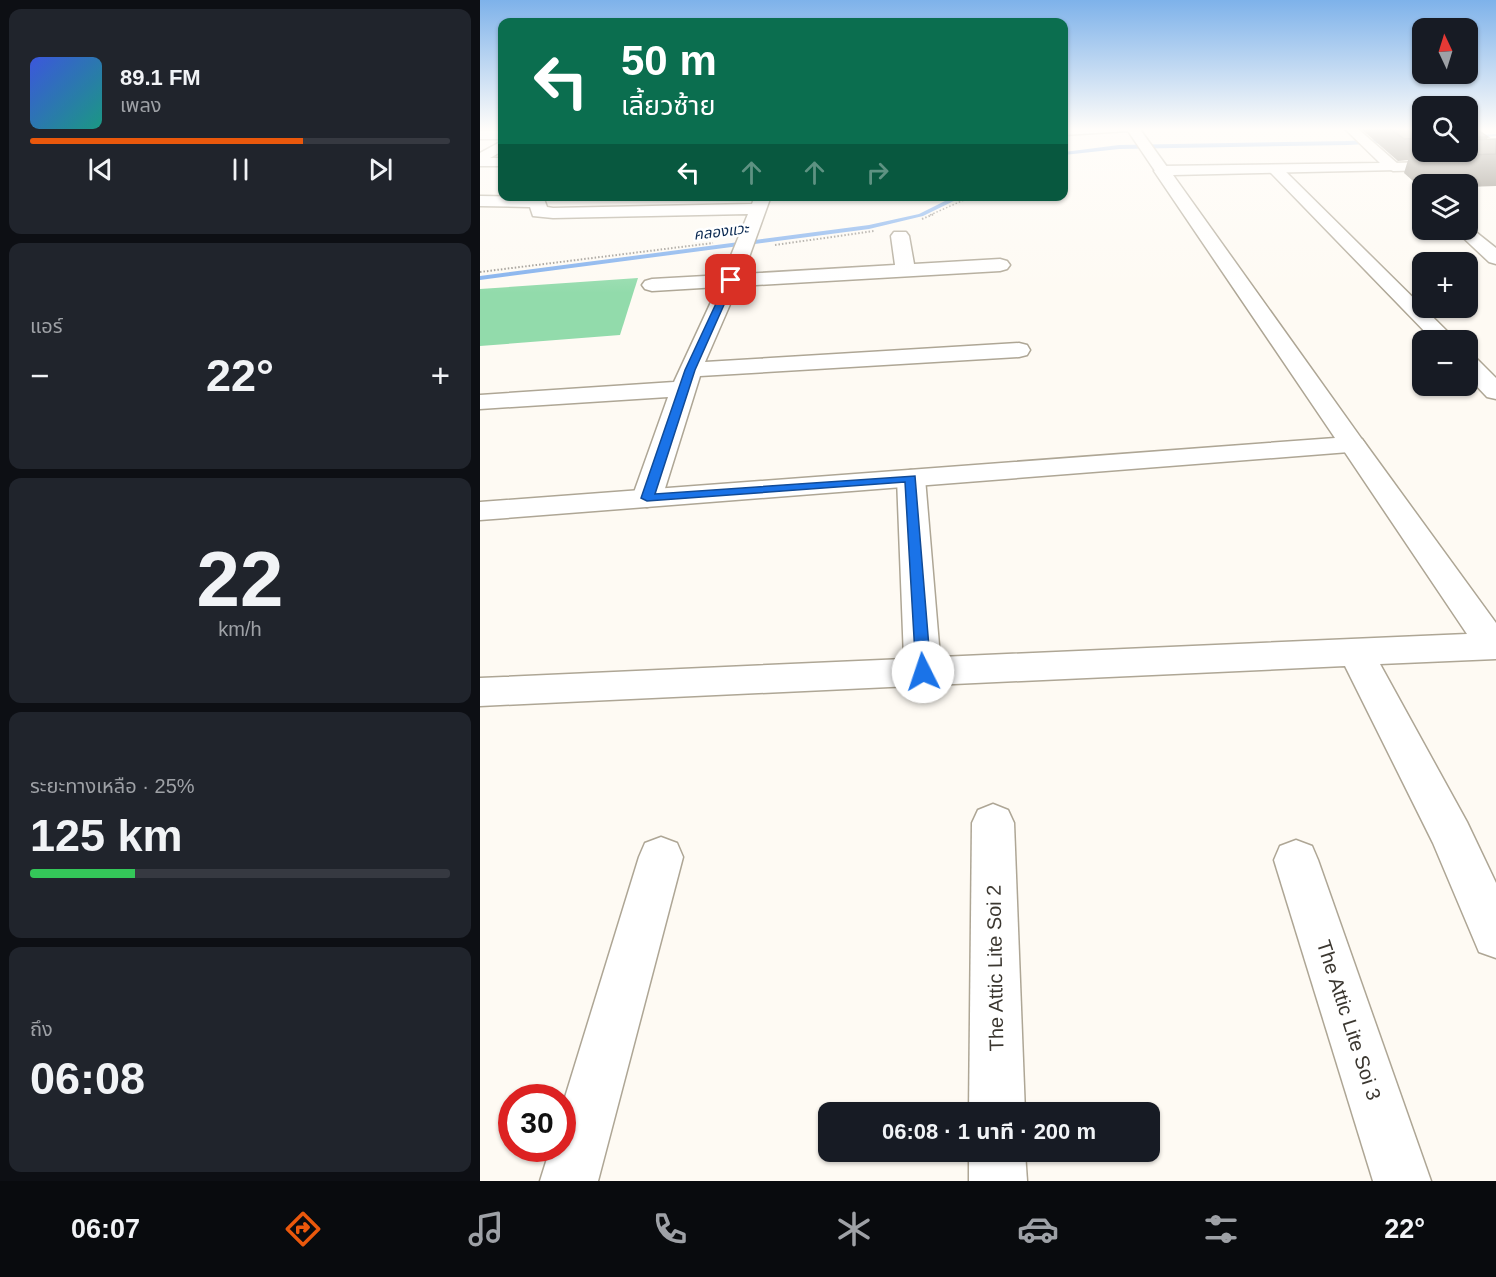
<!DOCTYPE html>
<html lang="th">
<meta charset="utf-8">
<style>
body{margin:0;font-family:Arial,"Noto Sans Thai",sans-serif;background:#20242c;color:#f1f3f6;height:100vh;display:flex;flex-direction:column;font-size:22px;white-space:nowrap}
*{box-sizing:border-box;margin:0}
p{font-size:20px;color:#9ea1a6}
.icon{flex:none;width:33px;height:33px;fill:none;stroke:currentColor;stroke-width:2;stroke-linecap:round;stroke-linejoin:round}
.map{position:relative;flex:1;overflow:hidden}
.side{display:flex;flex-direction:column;gap:9px;padding:9px;background:#0d0f14;width:480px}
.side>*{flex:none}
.guide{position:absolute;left:18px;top:18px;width:570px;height:183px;border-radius:12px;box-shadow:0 2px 4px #0004;background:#0b6e4f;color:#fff;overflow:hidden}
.needle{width:39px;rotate:356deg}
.tools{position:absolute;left:932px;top:18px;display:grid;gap:12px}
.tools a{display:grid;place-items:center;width:66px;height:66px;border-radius:12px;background:#171b24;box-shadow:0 2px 4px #0004;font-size:30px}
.speed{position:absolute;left:18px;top:1084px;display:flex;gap:12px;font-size:30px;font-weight:700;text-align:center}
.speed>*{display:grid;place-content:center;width:78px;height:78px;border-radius:50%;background:#171b24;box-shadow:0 2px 4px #0004;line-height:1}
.speed .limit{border:9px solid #d22;background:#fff;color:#111}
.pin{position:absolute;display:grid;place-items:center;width:51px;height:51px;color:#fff;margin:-26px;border-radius:12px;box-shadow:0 3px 9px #0006}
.me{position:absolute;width:66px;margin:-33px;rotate:356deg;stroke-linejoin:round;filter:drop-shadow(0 0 4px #0008)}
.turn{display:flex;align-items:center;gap:21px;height:126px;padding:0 24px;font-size:27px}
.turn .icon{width:78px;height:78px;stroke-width:2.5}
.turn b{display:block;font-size:42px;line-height:51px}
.lanes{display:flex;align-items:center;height:57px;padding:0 24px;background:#0003;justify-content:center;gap:30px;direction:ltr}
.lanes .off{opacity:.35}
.big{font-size:45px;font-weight:700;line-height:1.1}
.side .card{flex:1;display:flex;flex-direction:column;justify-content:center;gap:9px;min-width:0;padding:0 21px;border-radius:12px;background:#20242c}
.side .dial{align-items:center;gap:0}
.dial b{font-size:78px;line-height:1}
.song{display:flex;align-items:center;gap:18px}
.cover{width:72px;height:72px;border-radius:9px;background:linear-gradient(135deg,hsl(230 70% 55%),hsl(170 70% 35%))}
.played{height:6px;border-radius:3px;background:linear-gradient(90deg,#ea580c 65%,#363941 65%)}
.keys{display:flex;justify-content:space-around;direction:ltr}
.heat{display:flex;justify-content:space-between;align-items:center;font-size:33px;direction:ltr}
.charge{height:9px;border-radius:4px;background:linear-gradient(90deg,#34c759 25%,#363941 0)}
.trip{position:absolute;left:338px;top:1102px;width:342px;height:60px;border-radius:12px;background:#171b24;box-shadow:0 2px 4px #0004;font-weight:700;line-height:60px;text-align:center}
.menu{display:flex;height:96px;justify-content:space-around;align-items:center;background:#090b0e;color:#9ea1a6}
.menu .icon{width:42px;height:42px}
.menu .active{color:#ea580c}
.menu b{font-size:27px;color:#f1f3f6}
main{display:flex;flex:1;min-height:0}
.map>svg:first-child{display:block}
.green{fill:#92dbab}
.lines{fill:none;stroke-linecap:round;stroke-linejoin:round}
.stream{fill:#80afed;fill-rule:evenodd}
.minor-casing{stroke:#aea695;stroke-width:3}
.tertiary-casing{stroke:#aea695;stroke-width:3}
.path-far1{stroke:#9a968f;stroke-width:1.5;stroke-dasharray:1.5 2;stroke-linecap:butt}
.path{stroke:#9a968f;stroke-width:2;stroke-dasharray:1.5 2;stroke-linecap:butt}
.minor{fill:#fff;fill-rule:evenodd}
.tertiary{fill:#fff;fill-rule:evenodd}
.wall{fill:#797265}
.building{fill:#8d8575;stroke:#635d52;stroke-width:1.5}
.route{fill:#1a73e8;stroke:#114b97;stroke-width:1.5}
.labels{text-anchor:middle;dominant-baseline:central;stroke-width:5;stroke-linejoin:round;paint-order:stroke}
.far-water-label{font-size:15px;font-style:italic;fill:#0a2951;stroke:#fff}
.near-street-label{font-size:20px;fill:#3b3730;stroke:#fff}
</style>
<main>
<section class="side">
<div class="card">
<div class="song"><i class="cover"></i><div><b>89.1 FM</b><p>เพลง</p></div></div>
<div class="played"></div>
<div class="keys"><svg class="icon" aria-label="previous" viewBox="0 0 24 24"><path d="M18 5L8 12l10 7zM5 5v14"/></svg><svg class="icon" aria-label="pause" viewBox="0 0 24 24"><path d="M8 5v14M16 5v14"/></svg><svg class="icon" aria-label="next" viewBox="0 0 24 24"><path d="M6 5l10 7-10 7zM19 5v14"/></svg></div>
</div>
<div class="card"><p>แอร์</p>
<div class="heat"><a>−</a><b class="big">22°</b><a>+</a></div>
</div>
<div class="card dial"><b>22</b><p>km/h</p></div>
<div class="card"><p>ระยะทางเหลือ · 25%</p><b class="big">125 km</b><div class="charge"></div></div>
<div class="card"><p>ถึง</p><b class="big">06:08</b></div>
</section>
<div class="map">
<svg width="1016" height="1181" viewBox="0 0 1016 1181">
<rect width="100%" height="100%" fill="#fefaf3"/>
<!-- green -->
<polygon class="green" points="158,278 140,335 0,346 0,289"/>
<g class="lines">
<!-- stream -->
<g class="stream">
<polygon points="1016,134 1016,136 987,138 987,136"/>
<polygon points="942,137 942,141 868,145 639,149 584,155 584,152 639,145 868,141"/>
<polygon points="475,196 484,196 443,216 389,229 0,280 0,276 389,225 439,214"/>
</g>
<defs>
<g id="minor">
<polygon points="584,128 659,128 690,171 682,176 677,174 648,131 584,135"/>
<rect x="0" y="131" width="22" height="8"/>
<rect x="0" y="158" width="22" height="8"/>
<polygon points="1016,160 1016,168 913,171 906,167 913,163"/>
<polygon points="796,165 801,167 976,340 953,340 791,173 788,170"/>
<polygon points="0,196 58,197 64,199 67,207 73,208 272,204 275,196 291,196 263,274 415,265 411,236 414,232 426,232 429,236 434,264 520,259 527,261 530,265 527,269 520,271 258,286 225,362 539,343 547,345 550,350 547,355 539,357 220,376 182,498 177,504 167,507 157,504 152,498 188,397 0,409 0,395 194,382 238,287 172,291 165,289 162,285 165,281 172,279 243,275 268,214 73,218 53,216 50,207 0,206"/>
<polygon points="987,225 1016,248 1016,264 1009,262 975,230 987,230"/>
<polygon points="987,355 995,357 1016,378 1016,399 1007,397 987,376"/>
<polygon points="873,437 882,439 1016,623 1016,659 900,664 987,822 1016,883 1016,958 999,952 953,843 865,666 0,706 0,678 424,659 417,478 421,472 431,470 441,472 445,478 460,657 987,634 860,445 864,439"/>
<polygon points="513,804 528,810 534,823 545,1113 489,1113 492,823 498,810"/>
<polygon points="181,837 197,843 203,857 118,1181 60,1181 70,1149 82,1149 82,1107 159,857 165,843"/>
<polygon points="816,840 832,846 838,860 951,1181 893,1181 794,860 800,846"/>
<polygon points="489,1152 545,1152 547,1181 489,1181"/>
</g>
<g id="tertiary">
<polygon points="864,128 877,128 918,164 920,167 918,170 693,175 886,445 882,451 0,520 0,502 855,438 674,171 682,166 900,163"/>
<polygon points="22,141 22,151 0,164 0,153"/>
</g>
</defs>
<!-- minor casing -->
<use href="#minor" class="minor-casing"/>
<!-- tertiary casing -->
<use href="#tertiary" class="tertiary-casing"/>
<!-- path-far1 -->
<polyline class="path-far1" points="450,215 493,196"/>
<!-- path -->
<g class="path">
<polyline points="442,219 454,214"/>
<polyline points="295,245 394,231"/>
<polyline points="0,272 233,243"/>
</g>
<!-- minor -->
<use href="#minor" class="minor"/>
<!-- tertiary -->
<use href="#tertiary" class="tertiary"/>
</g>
<!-- wall -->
<polygon class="wall" points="880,128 942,128 942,152 987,152 987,128 1008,137 1007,139 1016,139 1016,186 987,187 987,184 942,184 941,188 924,173 928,160 918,161"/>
<!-- building -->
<g class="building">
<polygon points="910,128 942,128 942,138 924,139"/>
<polygon points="987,128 995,128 1008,137 987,137"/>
<polygon points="1016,139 1016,154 952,156 947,152 987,152 987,140"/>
<polygon points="934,141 942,141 942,148"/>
</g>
<!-- sky -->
<linearGradient id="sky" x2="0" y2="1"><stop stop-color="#7eb2ea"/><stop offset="0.44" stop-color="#fffdfa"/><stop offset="1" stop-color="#fffdfa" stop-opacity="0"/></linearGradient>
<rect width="1016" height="293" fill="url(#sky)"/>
<!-- route -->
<polygon class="route" points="251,278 255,280 215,370 175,494 435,476 451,672 449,676 438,676 436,672 425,482 167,501 161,498 205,370 247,280"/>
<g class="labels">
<!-- far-water labels -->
<g class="far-water-label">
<text transform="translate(241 231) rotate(-7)">คลองแวะ</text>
</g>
<!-- near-street labels -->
<g class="near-street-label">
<text transform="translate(515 968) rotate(-91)">The Attic Lite Soi 2</text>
<text transform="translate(869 1020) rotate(72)">The Attic Lite Soi 3</text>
</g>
</g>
</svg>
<div class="tools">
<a><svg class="needle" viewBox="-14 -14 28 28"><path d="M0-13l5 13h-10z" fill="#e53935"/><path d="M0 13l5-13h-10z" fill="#9ea1a6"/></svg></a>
<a><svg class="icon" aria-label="search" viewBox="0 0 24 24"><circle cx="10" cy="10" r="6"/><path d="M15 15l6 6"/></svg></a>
<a><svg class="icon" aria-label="layers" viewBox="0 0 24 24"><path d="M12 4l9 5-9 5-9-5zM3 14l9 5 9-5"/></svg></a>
<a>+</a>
<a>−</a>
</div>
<div class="speed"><div class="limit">30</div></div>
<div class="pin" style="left:251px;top:280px;background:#d93025"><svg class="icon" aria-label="arrive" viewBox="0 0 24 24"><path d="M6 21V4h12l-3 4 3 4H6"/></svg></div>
<svg class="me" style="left:443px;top:672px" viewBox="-20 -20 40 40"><circle r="19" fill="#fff"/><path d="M0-13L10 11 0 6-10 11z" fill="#1a73e8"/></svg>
<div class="trip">06:08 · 1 นาที · 200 m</div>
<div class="guide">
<div class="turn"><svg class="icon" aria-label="left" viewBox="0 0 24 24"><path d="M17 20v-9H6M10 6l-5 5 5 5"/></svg><div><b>50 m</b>เลี้ยวซ้าย</div></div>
<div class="lanes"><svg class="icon" aria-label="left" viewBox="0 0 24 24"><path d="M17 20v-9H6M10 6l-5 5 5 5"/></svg><svg class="icon off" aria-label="ahead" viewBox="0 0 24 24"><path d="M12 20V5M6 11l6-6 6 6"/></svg><svg class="icon off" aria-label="ahead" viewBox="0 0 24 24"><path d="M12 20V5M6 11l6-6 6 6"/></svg><svg class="icon off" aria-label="right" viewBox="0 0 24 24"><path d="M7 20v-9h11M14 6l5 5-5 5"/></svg></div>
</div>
</div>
</main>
<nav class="menu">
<b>06:07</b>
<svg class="icon active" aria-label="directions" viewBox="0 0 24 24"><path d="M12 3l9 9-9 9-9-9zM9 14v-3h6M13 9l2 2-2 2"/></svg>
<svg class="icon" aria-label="music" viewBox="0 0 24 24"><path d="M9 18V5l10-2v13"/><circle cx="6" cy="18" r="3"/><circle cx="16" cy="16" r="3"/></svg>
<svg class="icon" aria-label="phone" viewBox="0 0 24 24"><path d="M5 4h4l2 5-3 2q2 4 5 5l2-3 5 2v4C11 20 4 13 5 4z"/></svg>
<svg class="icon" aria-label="climate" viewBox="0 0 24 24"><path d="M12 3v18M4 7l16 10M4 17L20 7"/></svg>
<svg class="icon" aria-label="car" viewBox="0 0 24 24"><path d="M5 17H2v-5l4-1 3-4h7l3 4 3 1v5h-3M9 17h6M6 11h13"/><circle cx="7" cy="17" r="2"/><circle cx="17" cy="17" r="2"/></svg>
<svg class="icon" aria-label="filters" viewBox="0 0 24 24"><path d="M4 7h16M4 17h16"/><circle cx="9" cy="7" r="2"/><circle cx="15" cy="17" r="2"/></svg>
<b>22°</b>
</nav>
